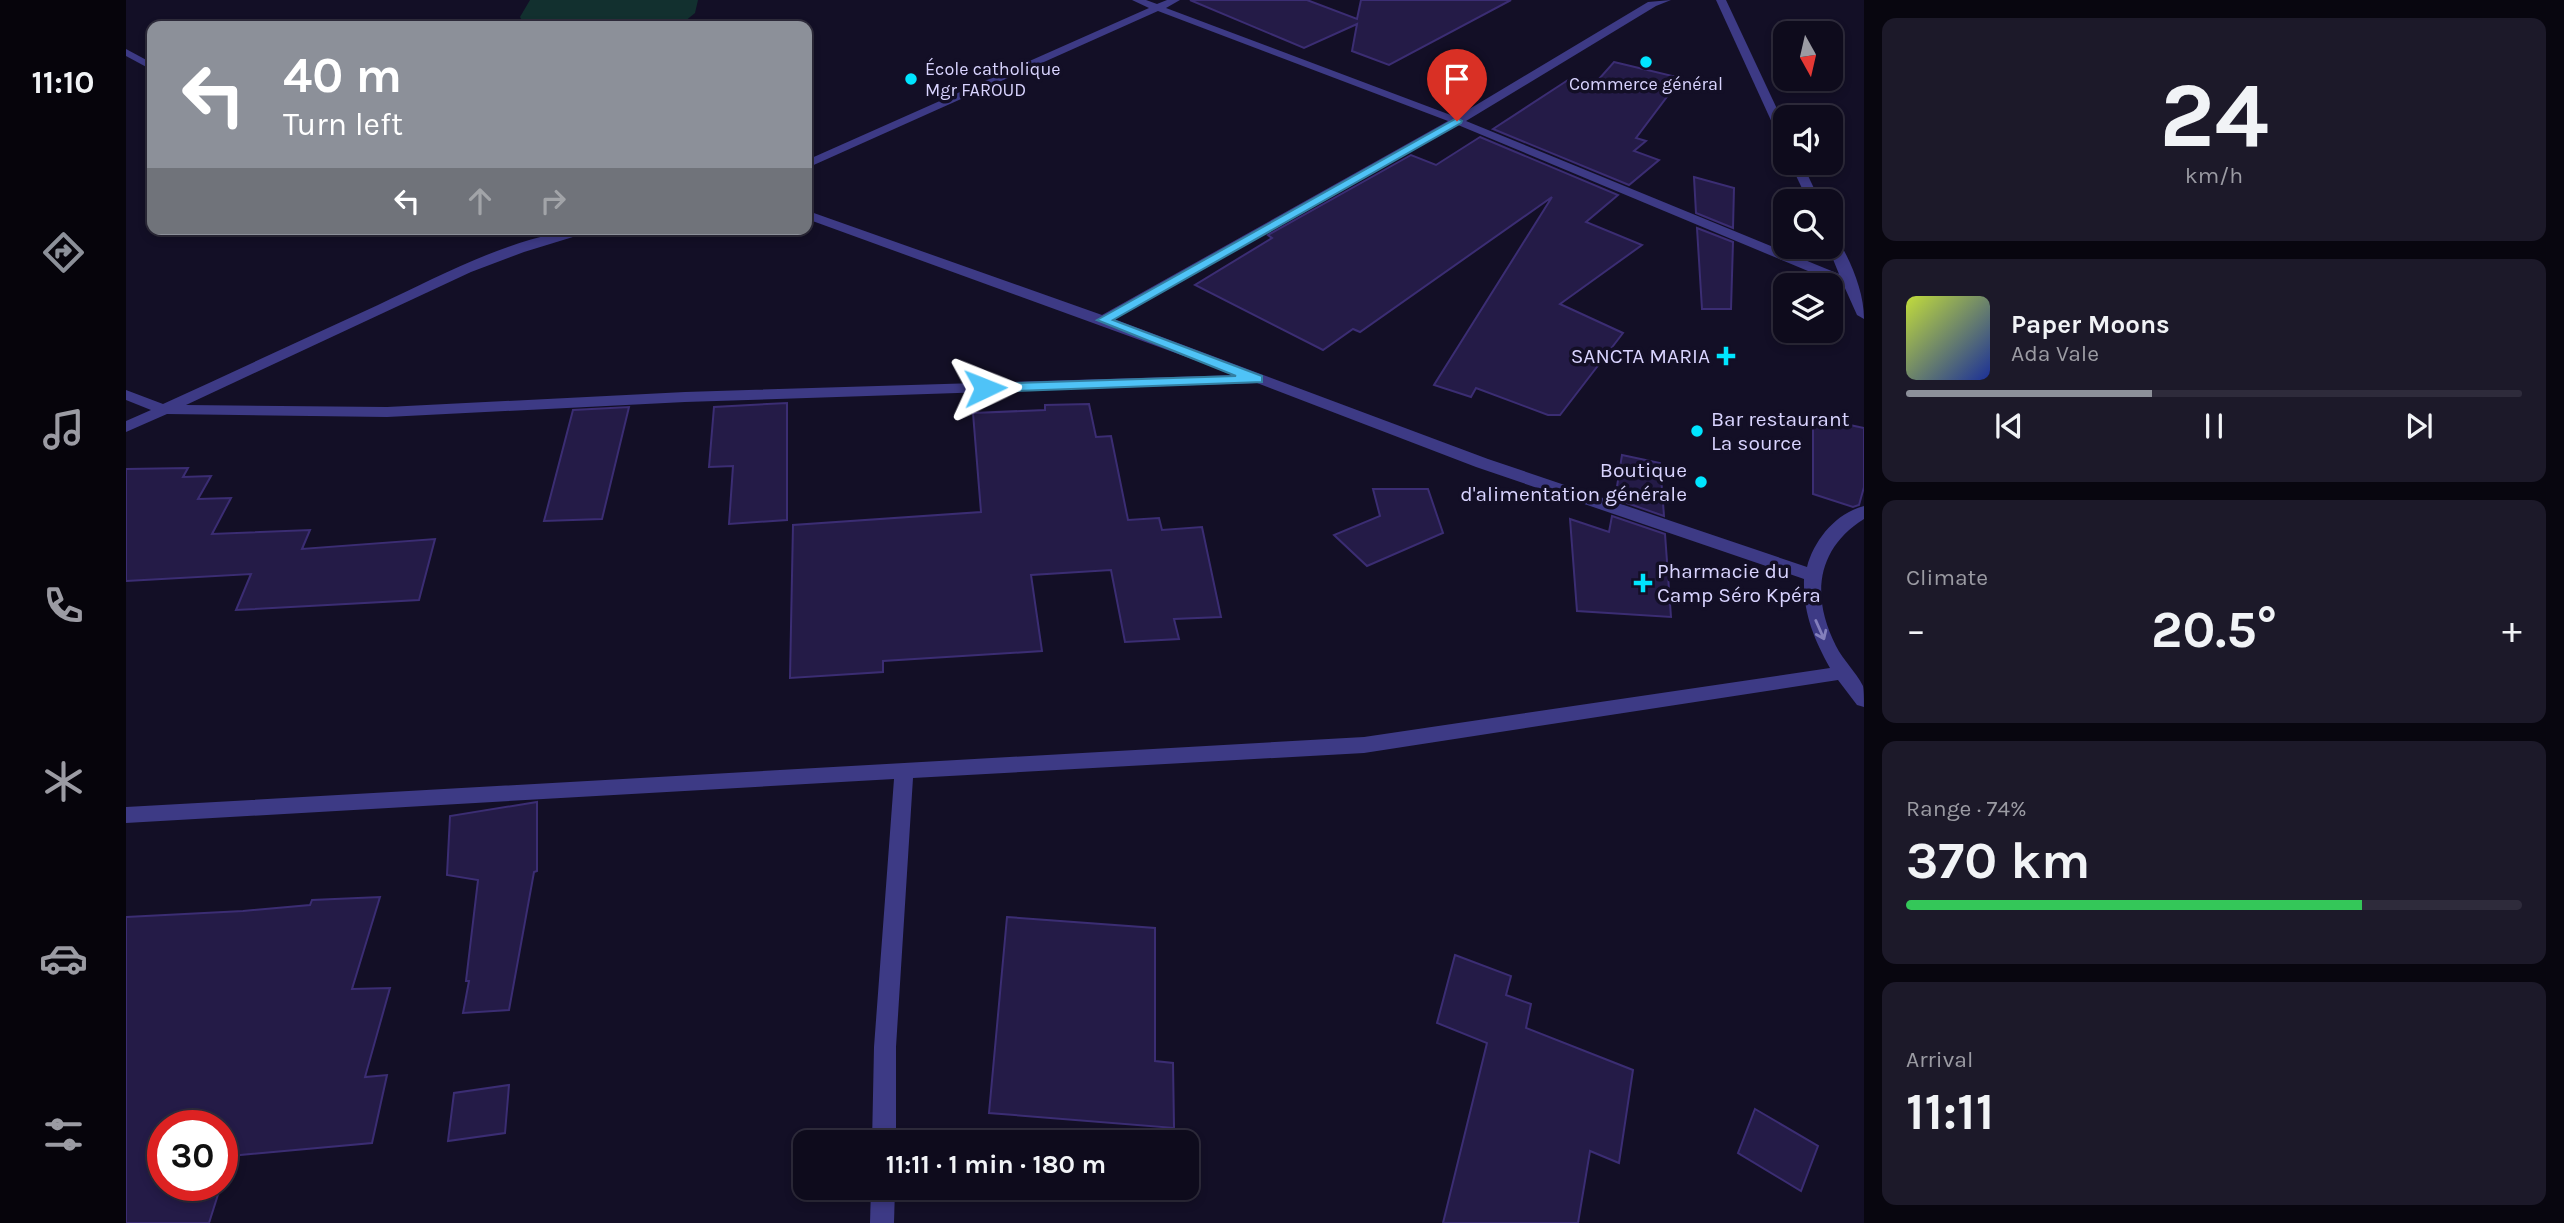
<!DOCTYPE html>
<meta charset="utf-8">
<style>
body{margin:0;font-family:Karla,sans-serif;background:#1c1929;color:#f1f3f6;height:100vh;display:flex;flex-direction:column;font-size:26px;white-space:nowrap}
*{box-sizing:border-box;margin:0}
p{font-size:23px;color:#9b9ba3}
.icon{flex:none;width:38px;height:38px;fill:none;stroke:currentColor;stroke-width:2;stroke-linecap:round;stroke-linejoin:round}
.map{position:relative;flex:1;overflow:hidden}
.panel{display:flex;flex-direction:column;gap:18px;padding:18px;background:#08060f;width:700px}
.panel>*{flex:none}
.top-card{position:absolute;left:21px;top:21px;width:665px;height:214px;border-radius:14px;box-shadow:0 4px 10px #0003,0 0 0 2px #2e2b3b;background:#8c9099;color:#fff;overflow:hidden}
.needle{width:46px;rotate:172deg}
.buttons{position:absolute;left:1647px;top:21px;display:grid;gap:14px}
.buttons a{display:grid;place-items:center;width:70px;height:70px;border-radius:14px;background:#0e0b1c;box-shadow:0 4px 10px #0003,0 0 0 2px #2e2b3b;font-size:35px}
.speed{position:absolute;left:21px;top:1110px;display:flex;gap:14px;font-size:35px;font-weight:700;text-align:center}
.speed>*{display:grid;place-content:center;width:91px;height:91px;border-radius:50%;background:#0e0b1c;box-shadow:0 4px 10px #0003,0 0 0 2px #2e2b3b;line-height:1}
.speed .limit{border:10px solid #d22;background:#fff;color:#111}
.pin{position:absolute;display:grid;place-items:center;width:60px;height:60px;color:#fff;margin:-72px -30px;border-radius:50% 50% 50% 0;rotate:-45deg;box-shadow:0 0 7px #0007}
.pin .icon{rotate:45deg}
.me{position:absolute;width:77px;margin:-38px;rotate:88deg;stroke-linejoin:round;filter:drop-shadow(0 0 5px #0008)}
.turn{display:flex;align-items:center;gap:24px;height:147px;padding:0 21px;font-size:32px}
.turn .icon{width:91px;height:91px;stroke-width:2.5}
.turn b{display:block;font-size:49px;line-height:60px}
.lanes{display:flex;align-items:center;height:66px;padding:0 21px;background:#0003;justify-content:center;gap:35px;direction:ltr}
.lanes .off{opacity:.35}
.big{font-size:52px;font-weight:700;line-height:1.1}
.panel .tile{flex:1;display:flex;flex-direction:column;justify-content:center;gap:10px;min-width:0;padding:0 24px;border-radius:14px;background:#1c1929}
.panel .dial{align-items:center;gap:0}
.dial b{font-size:91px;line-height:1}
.song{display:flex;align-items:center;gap:21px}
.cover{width:84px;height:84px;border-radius:10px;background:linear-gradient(135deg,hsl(70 70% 55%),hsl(230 70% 35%))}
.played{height:7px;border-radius:4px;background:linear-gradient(90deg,#8c9099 40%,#2e2b3b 40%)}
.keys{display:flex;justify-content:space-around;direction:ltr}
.heat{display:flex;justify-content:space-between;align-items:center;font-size:38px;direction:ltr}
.charge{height:10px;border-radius:5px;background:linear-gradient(90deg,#34c759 74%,#2e2b3b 0)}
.trip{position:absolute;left:667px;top:1130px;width:406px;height:70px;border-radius:14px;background:#0e0b1c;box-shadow:0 4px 10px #0003,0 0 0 2px #2e2b3b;font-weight:700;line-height:70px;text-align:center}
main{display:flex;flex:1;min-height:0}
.tab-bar{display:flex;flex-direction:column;width:126px;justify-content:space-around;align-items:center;background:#06040b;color:#9b9ba3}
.tab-bar .icon{width:49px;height:49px}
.tab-bar .active{color:#8c9099}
.tab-bar b{font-size:32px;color:#f1f3f6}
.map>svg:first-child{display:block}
.green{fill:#12302f}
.building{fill:#241b47;stroke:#3b2d73;stroke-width:2}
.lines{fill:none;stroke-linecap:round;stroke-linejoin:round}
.minor{fill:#3d3a85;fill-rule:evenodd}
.oneway{stroke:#837fbc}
.route{fill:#4fc3f7;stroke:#337fa1;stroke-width:2}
.poi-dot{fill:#00e5ff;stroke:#130f26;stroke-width:2.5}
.labels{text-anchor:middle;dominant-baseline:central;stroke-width:7;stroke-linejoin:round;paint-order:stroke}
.far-poi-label{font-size:18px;fill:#d9d4ff;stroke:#130f26;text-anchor:start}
.poi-label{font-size:21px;fill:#d9d4ff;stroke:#130f26;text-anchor:end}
</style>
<main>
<nav class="tab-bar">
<b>11:10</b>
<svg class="icon active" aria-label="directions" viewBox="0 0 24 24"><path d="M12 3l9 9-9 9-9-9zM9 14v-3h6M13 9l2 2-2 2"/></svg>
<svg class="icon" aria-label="music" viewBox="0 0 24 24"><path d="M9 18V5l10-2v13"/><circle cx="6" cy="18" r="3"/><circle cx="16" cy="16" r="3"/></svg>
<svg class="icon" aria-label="phone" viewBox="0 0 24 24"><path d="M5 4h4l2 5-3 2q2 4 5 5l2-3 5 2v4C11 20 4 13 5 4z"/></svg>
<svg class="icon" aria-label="climate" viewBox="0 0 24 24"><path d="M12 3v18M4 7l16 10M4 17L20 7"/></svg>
<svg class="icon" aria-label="car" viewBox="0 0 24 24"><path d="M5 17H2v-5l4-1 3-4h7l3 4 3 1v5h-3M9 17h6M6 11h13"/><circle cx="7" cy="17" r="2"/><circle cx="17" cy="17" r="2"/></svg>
<svg class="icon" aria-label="filters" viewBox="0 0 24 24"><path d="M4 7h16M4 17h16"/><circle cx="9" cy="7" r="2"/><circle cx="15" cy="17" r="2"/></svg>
</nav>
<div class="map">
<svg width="1738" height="1223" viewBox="0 0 1738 1223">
<rect width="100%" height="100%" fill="#130f26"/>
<!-- green -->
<polygon class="green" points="404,0 572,0 569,13 553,26 399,26 394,17"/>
<!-- building -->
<g class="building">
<polygon points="1064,0 1181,0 1231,19 1235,0 1385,0 1263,65 1226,51 1231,24 1178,48"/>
<polygon points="1488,62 1555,78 1510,138 1520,141 1508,151 1533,160 1503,185 1367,129 1442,80 1465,88"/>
<polygon points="1354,137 1492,195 1460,222 1516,245 1434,304 1497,333 1434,415 1422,415 1350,388 1345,397 1308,385 1426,197 1234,332 1227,329 1197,350 1069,285 1146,238 1142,235 1285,155 1310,165"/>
<polygon points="1568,177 1608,188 1607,228 1570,213"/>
<polygon points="1571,228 1607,242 1605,309 1576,309"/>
<polygon points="661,403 661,520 603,524 607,466 583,467 588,407"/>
<polygon points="963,404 970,437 985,436 1002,520 1033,518 1036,530 1076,527 1095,617 1048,619 1053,639 999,642 985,570 905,575 916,651 757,661 757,672 664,678 667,525 855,512 847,413 919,410 919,405"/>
<polygon points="503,407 476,519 418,521 447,410"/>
<polygon points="1687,417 1738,428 1738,487 1733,505 1727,507 1687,494"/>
<polygon points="1496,455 1534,463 1538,516 1489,499"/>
<polygon points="62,468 57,477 85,476 72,499 105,498 86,534 184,530 176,549 309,539 293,600 110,610 125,574 0,581 0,469"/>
<polygon points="1247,489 1302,489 1317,533 1241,566 1208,535 1254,516"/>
<polygon points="1486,516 1539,534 1545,617 1451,611 1444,519 1483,532"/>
<polygon points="411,802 411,871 408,872 383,1010 337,1013 343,981 340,981 352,880 321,875 324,816"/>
<polygon points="254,897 226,989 264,988 239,1077 261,1075 246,1143 104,1156 96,1181 96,1125 37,1125 37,1185 95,1185 83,1223 0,1223 0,917 117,911 184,905 186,900"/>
<polygon points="881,917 1029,928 1029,1061 1047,1063 1048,1128 863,1113"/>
<polygon points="1329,955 1385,976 1380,995 1405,1004 1400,1028 1507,1070 1493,1163 1464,1151 1452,1223 1317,1223 1361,1043 1311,1023"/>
<polygon points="383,1085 379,1133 322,1141 328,1093"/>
<polygon points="1629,1109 1692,1146 1675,1191 1612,1153"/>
</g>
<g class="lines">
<!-- minor -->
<g class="minor">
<path d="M 1006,0 L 1020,0 L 1031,4 L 1041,0 L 1054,0 L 1040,8 L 1330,117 L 1522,2 L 1545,0 L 1530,6 L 1340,121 L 1713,274 L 1702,247 L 1704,247 L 1704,233 L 1709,234 C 1724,260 1738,290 1738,319 L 1731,315 L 1718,286 L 1332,125 L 988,319 L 1362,459 L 1681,567 C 1688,540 1710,513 1738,506 L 1738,519 C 1690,549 1685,597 1710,646 C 1717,660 1730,672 1737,686 C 1738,691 1738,701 1738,707 L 1731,705 L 1712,680 L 1238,753 L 787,778 L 770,1047 L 770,1143 L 746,1143 L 748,1047 L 768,779 L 0,823 L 0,807 L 1238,737 L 1704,668 C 1688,639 1677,613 1678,579 L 1350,467 L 1131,383 L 559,402 L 261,417 L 41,414 L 0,432 L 0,421 L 25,410 L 0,400 L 0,390 L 37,404 C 109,371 180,338 252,305 C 318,274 399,229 473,229 L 398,252 L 345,272 L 60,405 L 261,407 L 559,392 L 1110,375 L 681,219 L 681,211 L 685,212 L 976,315 L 1322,121 L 1032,11 L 681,168 L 681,160 L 1023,8 Z"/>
<polygon points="1590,0 1600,0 1659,126 1659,142 1653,138"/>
<polygon points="0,49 26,63 26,70 0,56"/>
<polygon points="1664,163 1676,163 1694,201 1682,201"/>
<polygon points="745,1188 769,1188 768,1223 744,1223"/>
</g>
</g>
<!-- one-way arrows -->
<defs><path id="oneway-shaft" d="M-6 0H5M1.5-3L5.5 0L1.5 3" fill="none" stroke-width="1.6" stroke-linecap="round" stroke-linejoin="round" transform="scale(1.75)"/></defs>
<use class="oneway" href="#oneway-shaft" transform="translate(1694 630) rotate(66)"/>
<!-- route -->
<polygon class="route" points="1331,118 1336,121 1335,123 987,320 1136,376 1136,382 859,392 852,388 859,384 1110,376 971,320"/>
<!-- markers -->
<g class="poi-dot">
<circle cx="1520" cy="62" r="7"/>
<circle cx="785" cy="79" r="7"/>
<path d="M1596.5 345.5h7v7h7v7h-7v7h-7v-7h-7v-7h7z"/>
<circle cx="1571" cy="431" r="7"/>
<circle cx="1575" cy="482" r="7"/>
<path d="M1513.5 572.5h7v7h7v7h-7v7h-7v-7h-7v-7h7z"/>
</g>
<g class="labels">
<!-- far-poi labels -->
<g class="far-poi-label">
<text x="799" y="69">École catholique<tspan x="799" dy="21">Mgr FAROUD</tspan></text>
<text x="1520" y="84" text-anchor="middle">Commerce général</text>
</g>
<!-- poi labels -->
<g class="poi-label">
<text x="1584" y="356">SANCTA MARIA</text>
<text x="1585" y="419" text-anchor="start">Bar restaurant<tspan x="1585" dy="24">La source</tspan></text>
<text x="1561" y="470">Boutique<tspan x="1561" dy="24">d'alimentation générale</tspan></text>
<text x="1531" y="571" text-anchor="start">Pharmacie du<tspan x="1531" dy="24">Camp Séro Kpéra</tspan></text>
</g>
</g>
</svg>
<div class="buttons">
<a><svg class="needle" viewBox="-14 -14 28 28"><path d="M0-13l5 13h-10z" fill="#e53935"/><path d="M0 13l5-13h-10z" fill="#9b9ba3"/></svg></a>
<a><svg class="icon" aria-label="sound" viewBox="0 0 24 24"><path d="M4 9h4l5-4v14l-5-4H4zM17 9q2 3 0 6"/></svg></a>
<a><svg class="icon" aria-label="search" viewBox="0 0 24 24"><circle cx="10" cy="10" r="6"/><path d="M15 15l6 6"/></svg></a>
<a><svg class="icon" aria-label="layers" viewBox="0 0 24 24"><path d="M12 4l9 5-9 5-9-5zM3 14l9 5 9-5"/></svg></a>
</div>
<div class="speed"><div class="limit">30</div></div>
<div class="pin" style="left:1331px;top:121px;background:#d93025"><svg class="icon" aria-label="arrive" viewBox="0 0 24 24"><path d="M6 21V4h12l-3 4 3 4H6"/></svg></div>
<svg class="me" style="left:859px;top:388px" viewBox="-20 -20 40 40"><path d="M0-17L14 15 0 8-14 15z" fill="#4fc3f7" stroke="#fff" stroke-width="4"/></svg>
<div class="trip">11:11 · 1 min · 180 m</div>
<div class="top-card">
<div class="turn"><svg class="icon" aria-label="left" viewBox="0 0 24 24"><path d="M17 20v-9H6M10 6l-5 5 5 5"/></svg><div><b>40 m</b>Turn left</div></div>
<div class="lanes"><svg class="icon" aria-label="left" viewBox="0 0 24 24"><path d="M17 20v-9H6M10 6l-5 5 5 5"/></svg><svg class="icon off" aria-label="ahead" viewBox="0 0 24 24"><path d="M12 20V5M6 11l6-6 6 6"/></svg><svg class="icon off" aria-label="right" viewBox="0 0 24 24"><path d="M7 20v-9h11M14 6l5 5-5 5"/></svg></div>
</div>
</div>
<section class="panel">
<div class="tile dial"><b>24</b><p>km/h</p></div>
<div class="tile">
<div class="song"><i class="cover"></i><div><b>Paper Moons</b><p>Ada Vale</p></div></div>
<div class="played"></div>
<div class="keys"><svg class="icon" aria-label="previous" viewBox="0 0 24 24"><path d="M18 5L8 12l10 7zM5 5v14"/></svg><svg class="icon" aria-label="pause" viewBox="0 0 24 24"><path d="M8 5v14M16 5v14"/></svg><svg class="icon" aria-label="next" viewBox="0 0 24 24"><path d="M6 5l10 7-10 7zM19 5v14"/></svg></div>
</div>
<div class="tile"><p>Climate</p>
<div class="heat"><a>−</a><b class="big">20.5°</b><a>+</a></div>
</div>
<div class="tile"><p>Range · 74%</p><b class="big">370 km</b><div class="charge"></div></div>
<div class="tile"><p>Arrival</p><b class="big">11:11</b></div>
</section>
</main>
